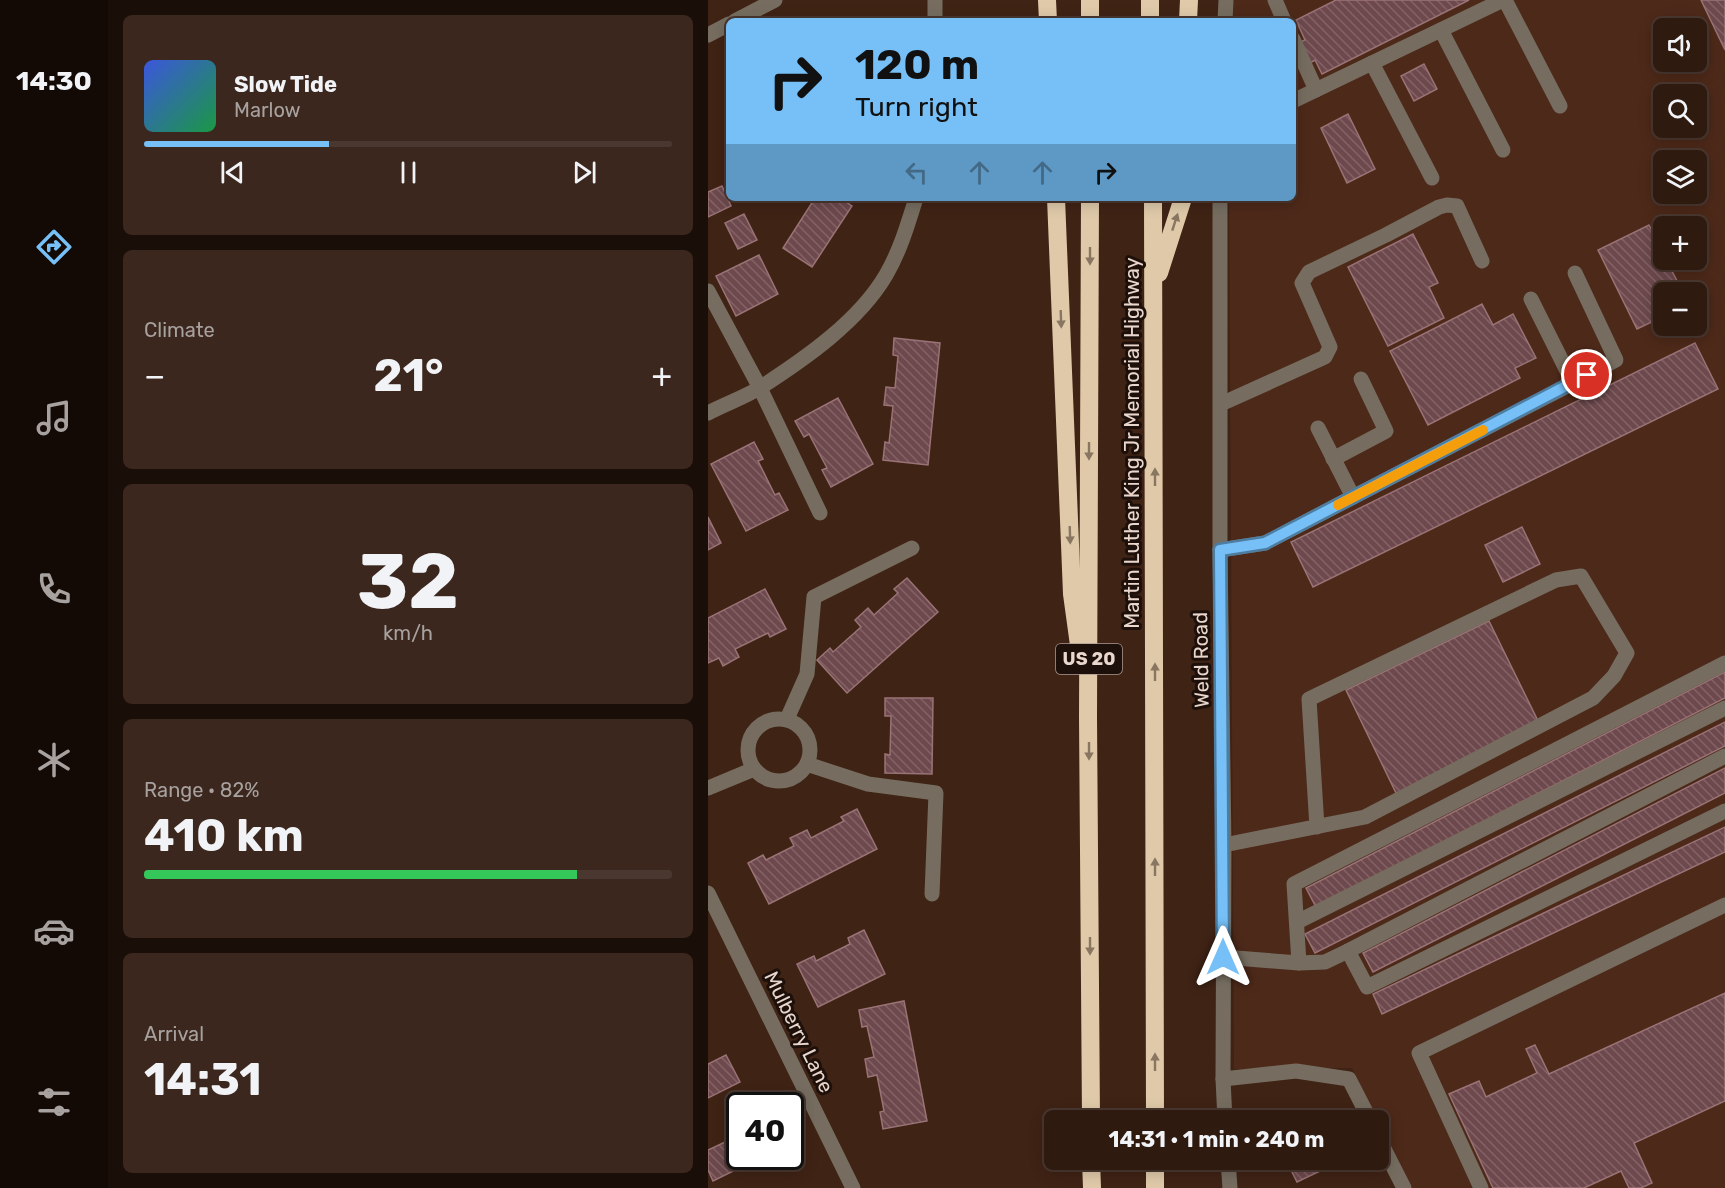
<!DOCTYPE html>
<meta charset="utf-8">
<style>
body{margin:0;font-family:Rubik,sans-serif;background:#3b271e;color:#f1f3f6;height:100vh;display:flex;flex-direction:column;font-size:22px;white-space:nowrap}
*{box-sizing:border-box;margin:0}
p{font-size:20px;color:#a7a19f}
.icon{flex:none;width:33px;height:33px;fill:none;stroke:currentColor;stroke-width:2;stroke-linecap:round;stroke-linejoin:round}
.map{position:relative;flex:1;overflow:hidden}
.drawer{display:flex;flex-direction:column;gap:15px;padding:15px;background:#1a0e09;width:600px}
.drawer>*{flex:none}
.guide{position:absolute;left:18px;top:18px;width:570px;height:183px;border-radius:9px;box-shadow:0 3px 15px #0003,0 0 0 2px #4a3830;background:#76c0f7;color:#111;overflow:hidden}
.controls{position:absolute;left:945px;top:18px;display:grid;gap:12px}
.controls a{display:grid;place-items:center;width:54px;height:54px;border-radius:9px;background:#2f1a10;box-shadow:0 3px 15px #0003,0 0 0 2px #4a3830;font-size:30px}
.speed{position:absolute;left:18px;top:1092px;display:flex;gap:12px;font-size:30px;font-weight:700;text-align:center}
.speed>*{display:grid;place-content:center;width:78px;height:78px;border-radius:50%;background:#2f1a10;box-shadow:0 3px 15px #0003,0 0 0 2px #4a3830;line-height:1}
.speed .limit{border:3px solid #111;border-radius:9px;background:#fff;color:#111}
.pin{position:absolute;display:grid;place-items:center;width:51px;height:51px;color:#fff;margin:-26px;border:3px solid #fff;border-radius:50%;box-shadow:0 2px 6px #0007}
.me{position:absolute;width:66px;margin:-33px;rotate:0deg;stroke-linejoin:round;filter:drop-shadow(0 0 4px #0008)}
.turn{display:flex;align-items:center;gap:21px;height:126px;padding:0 30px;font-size:27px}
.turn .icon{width:78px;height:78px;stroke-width:2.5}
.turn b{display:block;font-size:42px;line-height:51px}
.lanes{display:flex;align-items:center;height:57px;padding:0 30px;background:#0003;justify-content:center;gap:30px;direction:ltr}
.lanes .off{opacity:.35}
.big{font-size:45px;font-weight:700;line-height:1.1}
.drawer .card{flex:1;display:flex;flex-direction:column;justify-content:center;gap:9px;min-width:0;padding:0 21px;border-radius:9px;background:#3b271e}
.drawer .dial{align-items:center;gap:0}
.dial b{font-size:78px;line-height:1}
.song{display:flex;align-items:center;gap:18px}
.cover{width:72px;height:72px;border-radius:9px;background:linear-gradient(135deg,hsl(230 70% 55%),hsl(140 70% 35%))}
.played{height:6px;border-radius:3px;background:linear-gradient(90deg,#76c0f7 35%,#4a3830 35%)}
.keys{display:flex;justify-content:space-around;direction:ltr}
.heat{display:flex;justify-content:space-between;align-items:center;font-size:33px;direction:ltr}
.charge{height:9px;border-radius:4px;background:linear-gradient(90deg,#34c759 82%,#4a3830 0)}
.trip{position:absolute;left:336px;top:1110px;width:345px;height:60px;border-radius:9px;background:#2f1a10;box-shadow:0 3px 15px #0003,0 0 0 2px #4a3830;font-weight:700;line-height:60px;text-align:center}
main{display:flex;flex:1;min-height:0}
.menu{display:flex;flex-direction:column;width:108px;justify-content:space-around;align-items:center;background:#130a06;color:#a7a19f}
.menu .icon{width:42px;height:42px}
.menu .current{color:#76c0f7}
.menu b{font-size:27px;color:#f1f3f6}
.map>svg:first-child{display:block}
.built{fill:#4d2919;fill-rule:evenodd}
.building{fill:url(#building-back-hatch);stroke:#9a7376;stroke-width:1.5}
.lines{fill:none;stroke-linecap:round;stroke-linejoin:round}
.minor{stroke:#766d60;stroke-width:15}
.highway{stroke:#dfc9a9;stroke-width:18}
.oneway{fill:#887661}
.route-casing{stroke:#4d7da1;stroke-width:15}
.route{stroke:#76c0f7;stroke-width:10}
.slow{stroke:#f59e0b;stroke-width:10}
.labels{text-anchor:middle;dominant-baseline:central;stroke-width:6;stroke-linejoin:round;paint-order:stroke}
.shield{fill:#1d100a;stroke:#ac9b92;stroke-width:1.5}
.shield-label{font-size:18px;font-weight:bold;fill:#e9d6cd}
.street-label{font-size:20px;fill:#e9d6cd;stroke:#1d100a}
</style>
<main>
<nav class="menu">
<b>14:30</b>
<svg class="icon current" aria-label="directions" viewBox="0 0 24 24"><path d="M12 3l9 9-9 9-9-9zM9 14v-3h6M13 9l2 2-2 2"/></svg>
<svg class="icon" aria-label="music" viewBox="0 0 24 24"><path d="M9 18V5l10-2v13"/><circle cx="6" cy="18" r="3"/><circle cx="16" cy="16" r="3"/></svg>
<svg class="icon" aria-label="phone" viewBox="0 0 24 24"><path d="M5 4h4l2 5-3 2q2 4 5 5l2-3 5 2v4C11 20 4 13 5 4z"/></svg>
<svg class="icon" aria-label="climate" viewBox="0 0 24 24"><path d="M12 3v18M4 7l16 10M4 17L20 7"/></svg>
<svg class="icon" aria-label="car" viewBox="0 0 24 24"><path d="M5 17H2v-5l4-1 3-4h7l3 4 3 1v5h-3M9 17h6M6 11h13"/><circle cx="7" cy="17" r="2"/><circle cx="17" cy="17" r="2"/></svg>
<svg class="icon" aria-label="filters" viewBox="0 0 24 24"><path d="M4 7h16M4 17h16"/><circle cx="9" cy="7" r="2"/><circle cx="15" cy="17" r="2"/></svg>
</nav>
<section class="drawer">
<div class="card">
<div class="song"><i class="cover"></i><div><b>Slow Tide</b><p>Marlow</p></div></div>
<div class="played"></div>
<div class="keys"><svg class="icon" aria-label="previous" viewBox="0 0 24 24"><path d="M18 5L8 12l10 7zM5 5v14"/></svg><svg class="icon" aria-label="pause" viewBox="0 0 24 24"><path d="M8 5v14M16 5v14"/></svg><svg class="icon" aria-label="next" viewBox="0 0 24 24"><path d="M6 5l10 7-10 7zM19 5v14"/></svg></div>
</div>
<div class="card"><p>Climate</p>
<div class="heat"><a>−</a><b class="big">21°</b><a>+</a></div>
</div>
<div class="card dial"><b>32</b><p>km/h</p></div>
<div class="card"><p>Range · 82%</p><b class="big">410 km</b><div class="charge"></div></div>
<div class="card"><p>Arrival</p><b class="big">14:31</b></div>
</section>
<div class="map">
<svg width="1017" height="1188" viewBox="0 0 1017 1188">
<defs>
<pattern id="building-back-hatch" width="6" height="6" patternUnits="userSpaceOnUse" patternTransform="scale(1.5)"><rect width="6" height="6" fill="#6d494d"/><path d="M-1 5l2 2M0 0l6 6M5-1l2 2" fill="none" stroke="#826265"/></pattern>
</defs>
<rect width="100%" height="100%" fill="#3f2315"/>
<!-- built -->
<path class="built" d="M 525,0 L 1017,0 L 1017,1188 L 703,1188 L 644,1068 L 526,1069 L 521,198 L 585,198 L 585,21 L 524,21 ZM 956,28 L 988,28 L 988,62 L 956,62 ZM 956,94 L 988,94 L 988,128 L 956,128 ZM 956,160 L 988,160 L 988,194 L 956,194 ZM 956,226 L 988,226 L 988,260 L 956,260 ZM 956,292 L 988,292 L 988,326 L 956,326 Z"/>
<!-- building -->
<g class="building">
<polygon points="628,0 761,0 614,74 607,60 597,66 586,45 597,40 588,20"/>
<polygon points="993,0 1017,0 1017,50"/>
<polygon points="716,64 729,89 706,101 693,76"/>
<polygon points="640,114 667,169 639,183 613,128"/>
<polygon points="14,186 23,206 0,217 0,192"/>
<polygon points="107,198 132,198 144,206 104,267 75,248"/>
<polygon points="36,214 49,240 30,249 17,223"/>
<polygon points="941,225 956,254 956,260 958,260 975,292 956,292 956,316 929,329 890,250"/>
<polygon points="705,234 730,283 721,287 736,318 680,346 640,267"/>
<polygon points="51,255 70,294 28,316 8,276"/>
<polygon points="774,304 785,325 805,314 828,358 807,368 812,378 720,425 682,351"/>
<polygon points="186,338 232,343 220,465 175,460 177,442 181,443 185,406 176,405 178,387 187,388 190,356 185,355"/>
<polygon points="987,343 1010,389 605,587 583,542"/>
<polygon points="130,398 165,464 123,487 114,470 119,468 101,434 96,437 87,421"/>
<polygon points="46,442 55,459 50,461 67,495 71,493 80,510 38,531 3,464"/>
<polygon points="0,517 13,543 0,550"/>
<polygon points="814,527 832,564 795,582 777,545"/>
<polygon points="199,578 230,612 139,693 109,660 122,648 125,652 153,627 147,620 160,608 166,615 190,593 186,589"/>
<polygon points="57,589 78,629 62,637 60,633 27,649 31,657 15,666 11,658 0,663 0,618"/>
<polygon points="781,621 832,725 689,795 638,690"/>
<polygon points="1017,672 1017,698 608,907 598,888"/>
<polygon points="177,698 225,698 224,774 177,773 177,754 182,755 183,716 177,716"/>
<polygon points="1017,722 1017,746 607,953 597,934"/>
<polygon points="1017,768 1017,793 665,972 655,953"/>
<polygon points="149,809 169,849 61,904 40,863 55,855 58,860 86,846 82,838 99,830 103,838 136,821 133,817"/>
<polygon points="1017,827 1017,852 674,1014 665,994"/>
<polygon points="156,930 177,974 110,1007 89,964 106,956 108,961 142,944 140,938"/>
<polygon points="1017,993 1017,1101 926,1143 944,1183 933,1188 921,1188 913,1171 876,1188 785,1188 741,1094 771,1081 778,1097 829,1073 818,1049 827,1045 841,1074"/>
<polygon points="196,1001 219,1121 175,1129 172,1112 176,1111 169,1075 160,1077 157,1059 166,1057 159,1026 154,1027 151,1010"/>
<polygon points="18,1055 32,1082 0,1098 0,1064"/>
<polygon points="32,1135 32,1156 56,1156 5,1181 0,1170 0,1150"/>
<polygon points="578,1160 622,1160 625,1165 589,1182"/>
</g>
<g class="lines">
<!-- minor -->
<g class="minor">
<polyline points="227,0 227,21"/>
<polyline points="567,0 576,21"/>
<polyline points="797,0 852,106"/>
<polyline points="27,21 67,0"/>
<polyline points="517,21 518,0"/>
<polyline points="733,30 795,150"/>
<polyline points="0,35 21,24"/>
<polyline points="585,39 608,90"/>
<polyline points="664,63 724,178"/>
<polyline points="585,101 795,0"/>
<polyline points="512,198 512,550 516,845 515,1079 517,1120"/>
<polyline points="0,291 52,388 112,513"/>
<polyline points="865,383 908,360 867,273"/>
<polyline points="513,404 617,357 622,347 594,283 601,272 678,235 731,207 739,205 749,206 774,261"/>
<path d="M 0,413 C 17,404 37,397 53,387 C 98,358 151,321 178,275 C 192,251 200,224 208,198"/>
<polyline points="625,459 678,431 653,379"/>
<polyline points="645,497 865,383 823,299"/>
<polyline points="512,550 557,543 645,497 610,428"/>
<circle cx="71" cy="750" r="31"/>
<polyline points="79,719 99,674 106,597 204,548"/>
<polyline points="99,764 160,784 228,793 224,894"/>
<polyline points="0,788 46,769"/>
<polyline points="516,845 657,817 885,698 906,676 919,653 873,576 848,580 601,699 609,827"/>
<polyline points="0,893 145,1188"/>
<polyline points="589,922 1017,708"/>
<polyline points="640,951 659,987 1017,811"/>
<polyline points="515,957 591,963 586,884 1017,663"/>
<polyline points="591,963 617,962 640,951 1017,756"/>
<polyline points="515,1079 588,1071 641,1079 662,1120"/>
<polyline points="670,1137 696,1188"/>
<polyline points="520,1160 522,1188"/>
<polyline points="773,1188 711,1053 1017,905"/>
</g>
<!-- highway -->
<g class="highway">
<polyline points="339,0 340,21"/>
<polyline points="442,0 442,21"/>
<polyline points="382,21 382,0"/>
<polyline points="480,21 481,0"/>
<polyline points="348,198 364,594 371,645"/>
<polyline points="382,198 380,717 383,1120"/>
<polyline points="445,198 447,1120"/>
<polyline points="451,273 475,198"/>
<polyline points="383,1160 384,1188"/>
<polyline points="447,1160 447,1188"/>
</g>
</g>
<!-- one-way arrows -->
<defs><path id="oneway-solid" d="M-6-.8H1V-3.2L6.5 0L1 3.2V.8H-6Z" transform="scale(1.5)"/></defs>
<g class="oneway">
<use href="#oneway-solid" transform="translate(467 222) rotate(-72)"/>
<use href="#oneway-solid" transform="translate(382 256) rotate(90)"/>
<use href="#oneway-solid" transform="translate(353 319) rotate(88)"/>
<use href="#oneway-solid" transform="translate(381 451) rotate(90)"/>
<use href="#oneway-solid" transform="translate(447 477) rotate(-90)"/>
<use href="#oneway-solid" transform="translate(362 535) rotate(88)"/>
<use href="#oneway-solid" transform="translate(447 672) rotate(-90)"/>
<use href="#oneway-solid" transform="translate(381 751) rotate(90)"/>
<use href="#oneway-solid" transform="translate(447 867) rotate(-90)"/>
<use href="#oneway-solid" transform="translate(382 946) rotate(90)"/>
<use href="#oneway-solid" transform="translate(447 1062) rotate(-90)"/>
</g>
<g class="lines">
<defs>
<polyline id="route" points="515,957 512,550 557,543 879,375"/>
</defs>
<!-- route casing -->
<use href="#route" class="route-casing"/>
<!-- route -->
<use href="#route" class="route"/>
<!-- slow -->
<polyline class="slow" points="630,505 775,430"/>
</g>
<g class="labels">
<!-- shield labels -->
<rect class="shield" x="348" y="644" width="66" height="30" rx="4.5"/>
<g class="shield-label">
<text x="381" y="659">US 20</text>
</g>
<!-- street labels -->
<g class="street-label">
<text transform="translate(424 443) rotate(-90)">Martin Luther King Jr Memorial Highway</text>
<text transform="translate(493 660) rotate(-91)">Weld Road</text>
<text transform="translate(91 1032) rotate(64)">Mulberry Lane</text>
</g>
</g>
</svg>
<div class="controls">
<a><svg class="icon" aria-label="sound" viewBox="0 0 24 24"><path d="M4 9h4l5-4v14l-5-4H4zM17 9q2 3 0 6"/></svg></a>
<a><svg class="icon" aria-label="search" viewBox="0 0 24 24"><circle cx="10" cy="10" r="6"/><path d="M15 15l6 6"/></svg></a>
<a><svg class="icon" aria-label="layers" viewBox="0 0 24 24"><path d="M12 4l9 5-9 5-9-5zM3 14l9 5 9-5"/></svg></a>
<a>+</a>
<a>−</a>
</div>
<div class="speed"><div class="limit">40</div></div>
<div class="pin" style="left:879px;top:375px;background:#d93025"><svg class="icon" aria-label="arrive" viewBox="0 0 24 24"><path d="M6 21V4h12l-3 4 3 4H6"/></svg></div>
<svg class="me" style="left:515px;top:957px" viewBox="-20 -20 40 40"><path d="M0-17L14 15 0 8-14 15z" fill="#76c0f7" stroke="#fff" stroke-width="4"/></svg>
<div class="trip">14:31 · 1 min · 240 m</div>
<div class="guide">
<div class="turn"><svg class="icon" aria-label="right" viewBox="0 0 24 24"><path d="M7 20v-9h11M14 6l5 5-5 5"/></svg><div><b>120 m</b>Turn right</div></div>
<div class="lanes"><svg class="icon off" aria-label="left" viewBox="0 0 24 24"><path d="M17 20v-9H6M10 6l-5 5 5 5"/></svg><svg class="icon off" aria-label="ahead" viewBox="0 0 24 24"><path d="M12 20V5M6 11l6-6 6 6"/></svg><svg class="icon off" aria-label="ahead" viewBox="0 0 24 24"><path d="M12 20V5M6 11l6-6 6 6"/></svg><svg class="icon" aria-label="right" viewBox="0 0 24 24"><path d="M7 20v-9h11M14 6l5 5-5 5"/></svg></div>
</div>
</div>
</main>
